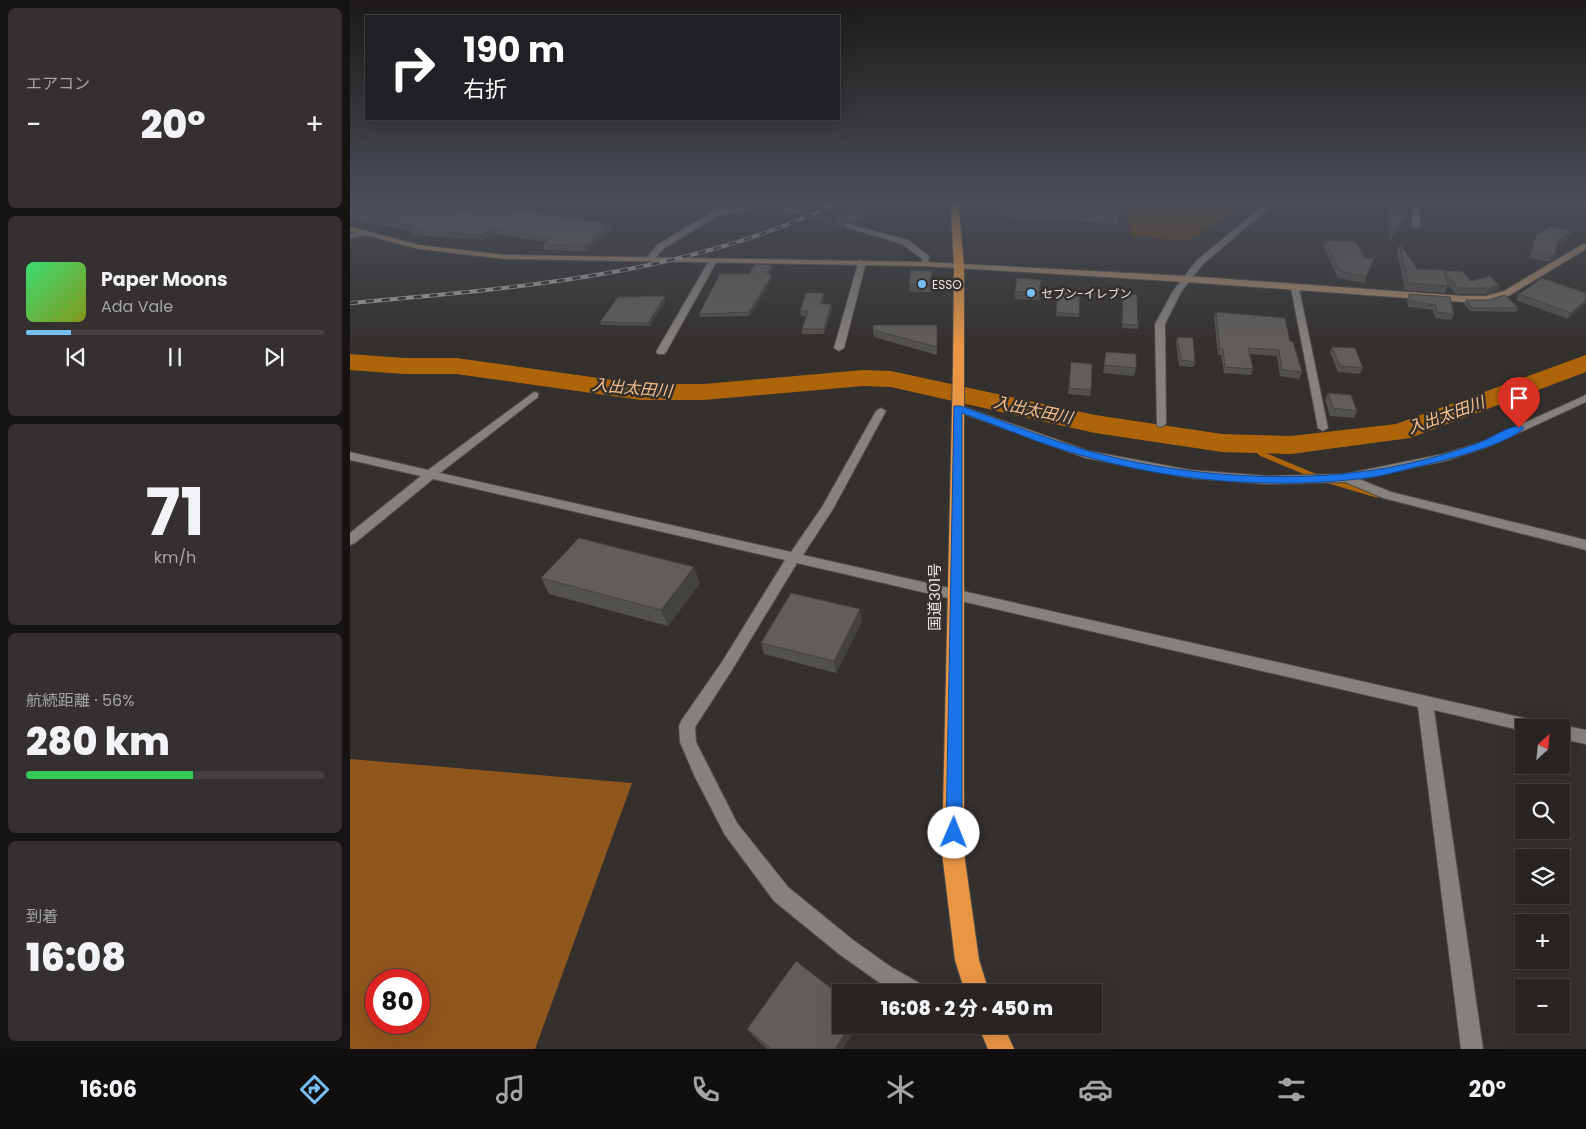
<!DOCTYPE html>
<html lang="ja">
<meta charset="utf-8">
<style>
body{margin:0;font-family:Poppins,"Noto Sans JP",sans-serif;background:#33302f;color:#f1f3f6;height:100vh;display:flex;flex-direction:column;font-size:19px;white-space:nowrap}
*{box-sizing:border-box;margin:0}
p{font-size:16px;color:#a4a4a5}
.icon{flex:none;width:28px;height:28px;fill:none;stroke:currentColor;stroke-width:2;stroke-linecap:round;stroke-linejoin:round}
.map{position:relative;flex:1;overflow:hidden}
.details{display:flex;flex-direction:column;gap:8px;padding:8px;background:#151413;width:350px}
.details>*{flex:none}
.top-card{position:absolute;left:15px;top:15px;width:475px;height:105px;border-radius:0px;box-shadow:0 5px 20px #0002,0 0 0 1px #434140;background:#202124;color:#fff;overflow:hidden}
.needle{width:32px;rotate:27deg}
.fabs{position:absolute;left:1165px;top:719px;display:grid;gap:10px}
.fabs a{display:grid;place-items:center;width:55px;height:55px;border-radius:0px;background:#272422;box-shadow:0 5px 20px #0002,0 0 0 1px #434140;font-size:25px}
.speed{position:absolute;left:15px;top:969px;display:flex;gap:10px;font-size:25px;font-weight:700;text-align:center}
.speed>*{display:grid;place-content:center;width:65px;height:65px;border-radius:50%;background:#272422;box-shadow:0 5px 20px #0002,0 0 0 1px #434140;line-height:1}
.speed .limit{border:8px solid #d22;background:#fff;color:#111}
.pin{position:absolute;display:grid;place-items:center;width:42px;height:42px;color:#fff;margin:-51px -21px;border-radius:50% 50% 50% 0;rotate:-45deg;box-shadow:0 0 5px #0007}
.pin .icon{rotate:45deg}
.me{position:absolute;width:55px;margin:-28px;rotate:1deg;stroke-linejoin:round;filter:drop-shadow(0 0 4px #0008)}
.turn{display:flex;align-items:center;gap:18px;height:105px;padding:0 15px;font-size:22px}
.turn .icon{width:65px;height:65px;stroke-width:2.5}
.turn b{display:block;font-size:35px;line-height:42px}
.big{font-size:38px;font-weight:800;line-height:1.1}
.details .widget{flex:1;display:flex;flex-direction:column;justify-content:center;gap:8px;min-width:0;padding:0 18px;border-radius:8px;background:#33302f}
.details .dial{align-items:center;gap:0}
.dial b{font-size:65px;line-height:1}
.song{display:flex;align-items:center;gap:15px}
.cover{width:60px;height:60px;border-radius:8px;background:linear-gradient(135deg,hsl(140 70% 55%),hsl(70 70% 35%))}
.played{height:5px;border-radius:2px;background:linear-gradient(90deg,#76c0f7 15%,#434140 15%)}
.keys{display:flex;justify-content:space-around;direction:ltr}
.heat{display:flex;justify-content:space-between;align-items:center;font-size:28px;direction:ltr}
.charge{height:8px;border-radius:4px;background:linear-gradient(90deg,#34c759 56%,#434140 0)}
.trip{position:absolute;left:482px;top:984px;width:270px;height:50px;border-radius:0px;background:#272422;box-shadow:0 5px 20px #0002,0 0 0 1px #434140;font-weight:800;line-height:50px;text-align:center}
.menu{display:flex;height:80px;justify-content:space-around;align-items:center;background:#100e0e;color:#a4a4a5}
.menu .icon{width:35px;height:35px}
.menu .current{color:#76c0f7}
.menu b{font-size:22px;color:#f1f3f6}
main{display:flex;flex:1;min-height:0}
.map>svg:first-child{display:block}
.green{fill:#643a0e}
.forest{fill:#90571c;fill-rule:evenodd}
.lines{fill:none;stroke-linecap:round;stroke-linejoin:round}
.stream{stroke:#ae650a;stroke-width:5}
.river{fill:#ae650a;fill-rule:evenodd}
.street-tunnel{stroke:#4f4b49;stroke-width:8;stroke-dasharray:8 4.5;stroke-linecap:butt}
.street-casing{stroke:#504d4b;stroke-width:2}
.secondary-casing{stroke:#504d4b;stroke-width:2}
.highway-casing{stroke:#504d4b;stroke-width:2}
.street{fill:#85817d;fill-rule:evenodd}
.secondary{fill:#a3876c;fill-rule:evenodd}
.highway{fill:#e99644;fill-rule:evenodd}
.rail-casing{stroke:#a6a3a2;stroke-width:4}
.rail{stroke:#34302e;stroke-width:2.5;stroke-dasharray:8;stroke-linecap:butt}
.wall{fill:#53514d}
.shaded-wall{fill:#44423f}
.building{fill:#615e5a;stroke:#44423f}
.route{fill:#1a73e8;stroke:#114b97}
.poi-dot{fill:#76c0f7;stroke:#34302e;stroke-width:2}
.labels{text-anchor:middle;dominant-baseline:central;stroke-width:5;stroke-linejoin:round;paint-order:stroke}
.far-poi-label{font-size:12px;fill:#e7e4e3;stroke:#34302e;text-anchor:start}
.street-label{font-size:15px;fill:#e7e4e3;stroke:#34302e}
.water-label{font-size:16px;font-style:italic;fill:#fcc18d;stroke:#34302e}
</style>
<main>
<section class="details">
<div class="widget"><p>エアコン</p>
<div class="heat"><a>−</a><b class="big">20°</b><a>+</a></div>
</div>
<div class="widget">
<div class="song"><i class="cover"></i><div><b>Paper Moons</b><p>Ada Vale</p></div></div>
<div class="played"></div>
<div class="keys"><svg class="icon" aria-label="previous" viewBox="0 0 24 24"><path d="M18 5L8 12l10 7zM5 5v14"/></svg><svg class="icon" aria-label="pause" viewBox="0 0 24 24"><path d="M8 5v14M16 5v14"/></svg><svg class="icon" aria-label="next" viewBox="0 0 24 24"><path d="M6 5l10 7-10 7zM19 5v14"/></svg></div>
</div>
<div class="widget dial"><b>71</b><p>km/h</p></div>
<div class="widget"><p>航続距離 · 56%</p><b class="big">280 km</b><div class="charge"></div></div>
<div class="widget"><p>到着</p><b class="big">16:08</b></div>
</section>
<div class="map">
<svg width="1236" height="1049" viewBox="0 0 1236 1049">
<rect width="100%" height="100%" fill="#34302e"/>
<!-- green -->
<polygon class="green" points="775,200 901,200 837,241 781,236"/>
<!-- forest -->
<path class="forest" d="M 0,759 L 282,783 L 185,1049 L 0,1049 ZM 26,980 L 69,980 L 69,1022 L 26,1022 Z"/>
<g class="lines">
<!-- stream -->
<g class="stream">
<polyline points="900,444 912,454 967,477"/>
<polyline points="976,480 1027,495"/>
</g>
<!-- river -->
<polygon class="river" points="0,354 54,358 106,358 291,384 354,384 513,370 541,371 745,415 872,434 941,436 1046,424 1236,355 1236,372 1060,438 941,454 872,452 745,433 541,387 513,386 354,400 291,400 106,374 54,374 0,370"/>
<!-- street-tunnel -->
<polyline class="street-tunnel" points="450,212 498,225"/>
<defs>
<g id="street">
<polygon points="417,200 431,200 428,202 454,212 450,214 419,204 367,216 313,249 302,262 295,260 307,245 362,212"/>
<polygon points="920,200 928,200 852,265 831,292 815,324 816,424 811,427 807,426 805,324 823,291 846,261"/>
<polygon points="1062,200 1070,200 1070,226 1066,228 1062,226"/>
<polygon points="495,223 558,240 579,256 578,264 571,266 572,259 552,244 495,227"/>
<polygon points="15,230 19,232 18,234 0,239 0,234"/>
<polygon points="360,259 367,261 316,352 314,354 308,354 306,352"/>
<polygon points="509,260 516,262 494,348 489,351 484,348"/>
<polygon points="945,285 949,288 978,428 973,431 968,428 941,288"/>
<polygon points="184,392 188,393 188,397 90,473 441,552 472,507 526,411 531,408 536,411 483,509 453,555 1196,723 1198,728 1174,728 1174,731 1084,710 1133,1049 1111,1049 1068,707 447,563 382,670 345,727 346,742 387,823 438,887 503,940 541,967 573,985 576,992 547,992 527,981 489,954 424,901 375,835 345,777 330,742 329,726 331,721 372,662 435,560 83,479 5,543 0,545 0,533 71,476 0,460 0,452 78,470"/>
<polygon points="1236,395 1236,402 1140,446 1095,461 1009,479 1041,492 1236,540 1236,550 1033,498 995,482 917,484 840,478 736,458 603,410 602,408 607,405 611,406 739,451 840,470 917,476 995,474 1093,454 1132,442"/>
<polygon points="1211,725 1236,730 1236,744 1211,739 1211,728 1205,728"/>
</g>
<polygon id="secondary" points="0,227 69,245 155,255 574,262 836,276 1113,296 1136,296 1154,291 1233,244 1236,244 1236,249 1160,295 1136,302 1113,302 836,282 574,266 155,259 69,249 0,231"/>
<g id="highway">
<polygon points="603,200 611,200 609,210 614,266 614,853 629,960 639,992 615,992 605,960 592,853 603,366 604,266 601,210"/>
<polygon points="628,1025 653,1025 664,1049 638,1049"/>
</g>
</defs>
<!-- street casing -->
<use href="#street" class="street-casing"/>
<!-- secondary casing -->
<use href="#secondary" class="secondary-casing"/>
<!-- highway casing -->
<use href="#highway" class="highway-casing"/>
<!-- street -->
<use href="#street" class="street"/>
<!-- secondary -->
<use href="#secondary" class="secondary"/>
<!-- highway -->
<use href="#highway" class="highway"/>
<defs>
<path id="rail" d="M 0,303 C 165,288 342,275 493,200"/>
</defs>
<!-- rail casing -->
<use href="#rail" class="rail-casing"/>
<!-- rail -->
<use href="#rail" class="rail"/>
</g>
<!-- wall -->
<g class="wall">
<polygon points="0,200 67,200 62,203 120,211 136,200 173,200 160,210 262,230 237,251 195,250 193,245 196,242 144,234 133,240 62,235 60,230 0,220"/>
<polygon points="510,200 557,200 549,207 535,204 504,223 495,221 493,225 491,222 491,217"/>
<polygon points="1037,200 1058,200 1059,210 1057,216 1040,241"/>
<polygon points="649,203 770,211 768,224 648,216"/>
<polygon points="1186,235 1218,239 1207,246 1205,254 1202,261 1199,262 1179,258 1183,242"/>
<polygon points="976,241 1015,258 1024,258 1014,283 988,278 973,247"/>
<polygon points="1050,244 1067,269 1094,271 1121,281 1149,285 1146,291 1136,294 1106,294 1097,284 1098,286 1095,293 1055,290 1047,251"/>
<polygon points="422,265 423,268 419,274 422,278 400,316 350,317 349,314 399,274"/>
<polygon points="582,271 582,278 581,292 560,292 559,285"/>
<polygon points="691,280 689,300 664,299 665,291"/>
<polygon points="708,290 730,291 729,317 706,316"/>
<polygon points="1236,293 1218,319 1166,300 1169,294"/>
<polygon points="773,294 788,325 788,329 772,328"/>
<polygon points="1059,294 1100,297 1104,314 1101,320 1085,318 1083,310 1058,307 1057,300"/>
<polygon points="474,298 472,304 481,304 482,309 474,334 452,334 452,329 456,316 451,316 450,311"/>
<polygon points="316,300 300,326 251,325 250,322"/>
<polygon points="1116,300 1168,308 1166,312 1120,311 1114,304"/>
<polygon points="866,312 940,341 952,372 949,379 930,376 927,356 900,354 903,369 901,375 874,373 871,355 868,355 864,318"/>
<polygon points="523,330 587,332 587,355 524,337"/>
<polygon points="827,337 845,362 844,367 829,366 826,343"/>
<polygon points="982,347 1013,368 1010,374 988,372 980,352"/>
<polygon points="756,352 786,368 784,376 753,373"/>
<polygon points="721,362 741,390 740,396 718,394"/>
<polygon points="978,393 1007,411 1004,418 980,416 975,400"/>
<polygon points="191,578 350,583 318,626 199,594"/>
<polygon points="512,621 486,673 414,654 411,643"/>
<polygon points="491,1025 508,1025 492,1049 417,1049 403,1036 397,1029"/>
</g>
<!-- shaded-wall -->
<g class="shaded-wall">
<polygon points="55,200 67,200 55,206 53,202"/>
<polygon points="165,200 173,200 155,213 153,208"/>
<polygon points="533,200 535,200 535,204 504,223 503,218"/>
<polygon points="551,200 557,200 549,207 549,202"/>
<polygon points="1059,210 1057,216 1040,241 1042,235"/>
<polygon points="495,216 495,221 493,225 493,219"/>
<polygon points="261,225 262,230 237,251 236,246"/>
<polygon points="142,229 144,234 133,240 131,235"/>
<polygon points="1222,232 1218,239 1204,247 1208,240"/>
<polygon points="1205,254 1202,261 1199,262 1203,255"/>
<polygon points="422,265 423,268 417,278 417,274"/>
<polygon points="582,271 582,278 581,292 580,285"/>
<polygon points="422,275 422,278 400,316 399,312"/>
<polygon points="1149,285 1146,291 1136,294 1139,288"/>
<polygon points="474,293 474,298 471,309 470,304"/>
<polygon points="315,296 316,300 300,326 298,323"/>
<polygon points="1236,300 1236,303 1218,319 1221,313"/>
<polygon points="481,304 482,309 474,334 474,329"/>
<polygon points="344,567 350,583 318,626 311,610"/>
<polygon points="510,609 512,621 486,673 484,661"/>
<polygon points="500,1025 508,1025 492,1049 485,1049"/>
</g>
<!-- building -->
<g class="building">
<polygon points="0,200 55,200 53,202 120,211 136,200 165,200 153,208 261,225 236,246 193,245 200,238 142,229 131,235 60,230 66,226 0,215 0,202 2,201 0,201"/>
<polygon points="510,200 533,200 503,218 495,216 493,219 491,217"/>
<polygon points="649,200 769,200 770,211 649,203"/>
<polygon points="1040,200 1058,200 1059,210 1042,235"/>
<polygon points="1202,226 1222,232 1208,240 1205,254 1203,255 1183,251 1186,235"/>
<polygon points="976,241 1006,242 1015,258 1024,258 1016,277 990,271"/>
<polygon points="1050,244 1067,269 1094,270 1098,286 1058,283"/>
<polygon points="405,264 422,265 417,274 422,275 399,312 349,314 370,274 399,274"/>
<polygon points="561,270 582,271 580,285 559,285"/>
<polygon points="1094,271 1112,271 1121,281 1140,276 1149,285 1139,288 1108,288"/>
<polygon points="667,278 691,280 689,293 665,291"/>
<polygon points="1192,278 1236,293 1236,300 1221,313 1169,294"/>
<polygon points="708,290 730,291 729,314 706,312"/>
<polygon points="456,293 474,293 470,304 481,304 474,329 452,329 458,311 450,311"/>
<polygon points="773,294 787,295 788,325 772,324"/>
<polygon points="1059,294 1100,297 1104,314 1087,312 1086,305 1061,301"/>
<polygon points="1155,295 1168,308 1122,308 1116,300 1138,300"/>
<polygon points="315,296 298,323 250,322 268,297"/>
<polygon points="866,312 935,318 940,341 943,342 952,372 932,370 929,350 898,348 903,369 875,367 873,349 870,349"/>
<polygon points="523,325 587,325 587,347 523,330"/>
<polygon points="827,337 843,338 845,362 831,360"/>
<polygon points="982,347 1005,348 1013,368 990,366"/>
<polygon points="756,352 786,354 786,368 754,365"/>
<polygon points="721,362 742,364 741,390 719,388"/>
<polygon points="978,393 1001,395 1007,411 983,408"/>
<polygon points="229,538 344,567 311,610 191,578"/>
<polygon points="441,593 510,609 484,661 411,643"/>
<polygon points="446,961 491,996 491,1025 500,1025 485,1049 421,1049 397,1029"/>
</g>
<!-- sky -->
<linearGradient id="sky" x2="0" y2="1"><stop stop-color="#1d1a19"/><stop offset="0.58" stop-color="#4a4e57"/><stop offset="1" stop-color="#4a4e57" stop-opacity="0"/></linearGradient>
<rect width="1236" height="347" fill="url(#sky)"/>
<!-- route -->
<path class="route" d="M 604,406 L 611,406 C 653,421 696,439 739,451 C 820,474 925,483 1009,472 C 1047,468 1098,455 1133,441 C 1143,437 1166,421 1174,428 C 1160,443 1100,459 1079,464 C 1056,469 1032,477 1008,479 C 918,489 821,481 734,456 C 692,445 652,427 612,413 L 612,833 L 609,838 L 604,841 L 598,838 L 596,833 Z"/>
<!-- markers -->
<g class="poi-dot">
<circle cx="572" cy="284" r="5"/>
<circle cx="681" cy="293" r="5"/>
</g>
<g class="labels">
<!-- far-poi labels -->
<g class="far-poi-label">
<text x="582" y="284">ESSO</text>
<text x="691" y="293">セブン-イレブン</text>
</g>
<!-- street labels -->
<g class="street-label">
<text transform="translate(584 597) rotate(-90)">国道301号</text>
</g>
<!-- water labels -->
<g class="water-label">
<text transform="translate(282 388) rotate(5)">入出太田川</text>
<text transform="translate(683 410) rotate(12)">入出太田川</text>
<text transform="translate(1096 415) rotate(-20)">入出太田川</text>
</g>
</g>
</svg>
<div class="fabs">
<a><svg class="needle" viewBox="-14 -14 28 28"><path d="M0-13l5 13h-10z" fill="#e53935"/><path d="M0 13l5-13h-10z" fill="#a4a4a5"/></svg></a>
<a><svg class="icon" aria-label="search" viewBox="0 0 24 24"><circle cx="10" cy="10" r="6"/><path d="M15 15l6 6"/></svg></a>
<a><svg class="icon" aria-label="layers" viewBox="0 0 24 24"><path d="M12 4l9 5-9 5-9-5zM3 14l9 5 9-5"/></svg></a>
<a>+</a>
<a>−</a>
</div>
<div class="speed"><div class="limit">80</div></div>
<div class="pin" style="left:1169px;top:428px;background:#d93025"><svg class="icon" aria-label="arrive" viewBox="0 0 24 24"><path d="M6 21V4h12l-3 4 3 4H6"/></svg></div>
<svg class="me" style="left:604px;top:833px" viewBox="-20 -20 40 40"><circle r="19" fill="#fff"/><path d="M0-13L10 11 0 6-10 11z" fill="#1a73e8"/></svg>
<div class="trip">16:08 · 2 分 · 450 m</div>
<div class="top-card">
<div class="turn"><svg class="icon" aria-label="right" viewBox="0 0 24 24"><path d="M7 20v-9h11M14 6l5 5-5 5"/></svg><div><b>190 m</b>右折</div></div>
</div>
</div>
</main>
<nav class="menu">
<b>16:06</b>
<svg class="icon current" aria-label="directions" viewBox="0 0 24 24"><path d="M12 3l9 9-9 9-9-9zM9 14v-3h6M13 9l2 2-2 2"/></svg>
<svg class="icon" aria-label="music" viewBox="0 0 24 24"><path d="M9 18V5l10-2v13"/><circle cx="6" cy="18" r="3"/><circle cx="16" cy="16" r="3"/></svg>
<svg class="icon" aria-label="phone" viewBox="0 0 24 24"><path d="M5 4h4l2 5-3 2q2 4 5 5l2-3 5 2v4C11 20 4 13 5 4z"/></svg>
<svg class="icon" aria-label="climate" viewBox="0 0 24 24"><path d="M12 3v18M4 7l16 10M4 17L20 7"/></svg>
<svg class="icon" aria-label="car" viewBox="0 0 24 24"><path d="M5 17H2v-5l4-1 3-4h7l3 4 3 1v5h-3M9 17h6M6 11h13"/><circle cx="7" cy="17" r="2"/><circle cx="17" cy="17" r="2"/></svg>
<svg class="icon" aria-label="filters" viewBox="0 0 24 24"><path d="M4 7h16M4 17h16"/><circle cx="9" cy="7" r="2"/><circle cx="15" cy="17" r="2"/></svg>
<b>20°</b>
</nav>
